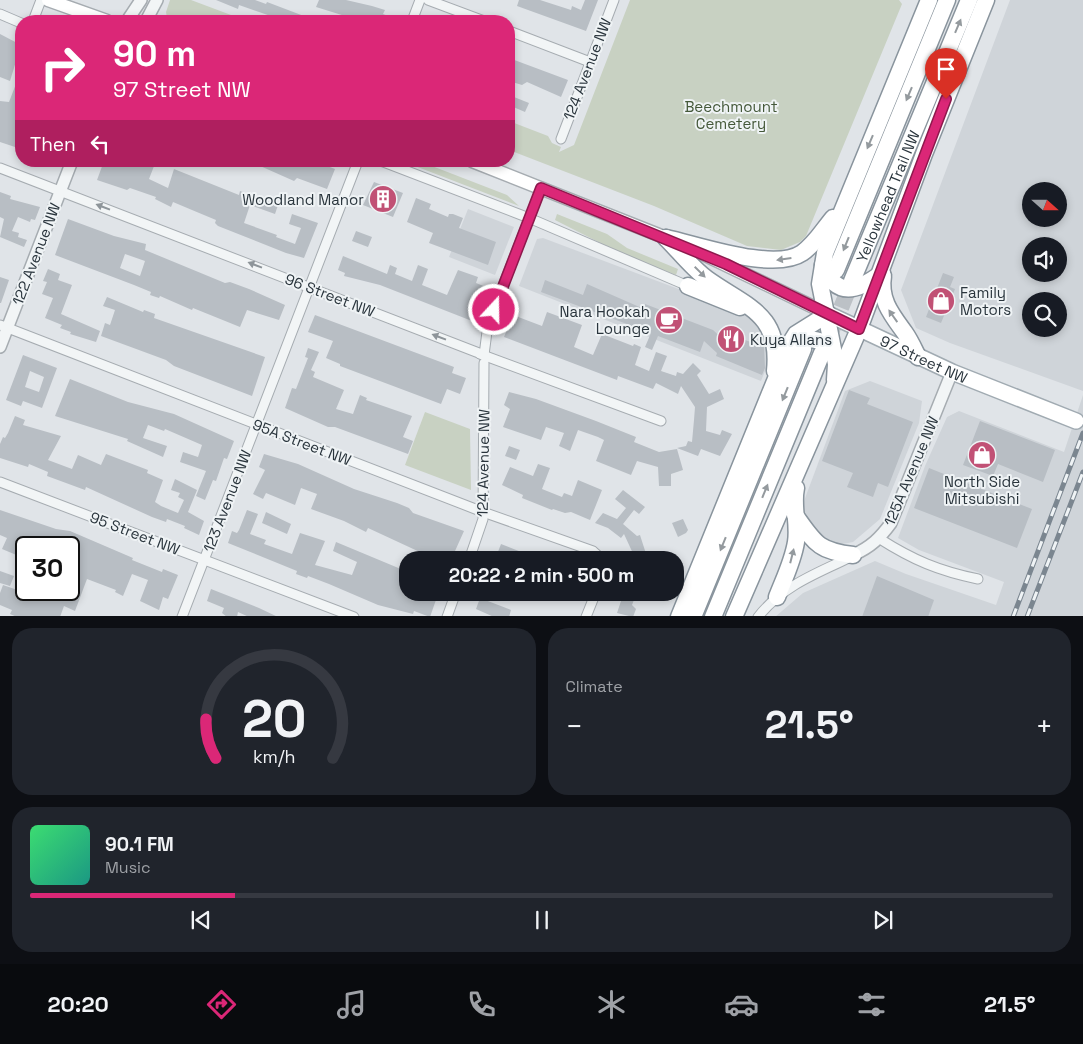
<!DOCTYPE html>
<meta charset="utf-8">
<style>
body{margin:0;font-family:"Space Grotesk",sans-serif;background:#20242c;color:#f1f3f6;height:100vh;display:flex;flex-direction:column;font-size:19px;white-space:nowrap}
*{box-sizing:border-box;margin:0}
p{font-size:16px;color:#9ea1a6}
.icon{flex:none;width:28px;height:28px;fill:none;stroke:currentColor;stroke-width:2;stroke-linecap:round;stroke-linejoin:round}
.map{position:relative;height:616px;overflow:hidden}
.side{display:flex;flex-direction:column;gap:12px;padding:12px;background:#0d0f14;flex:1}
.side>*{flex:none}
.guide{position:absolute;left:15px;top:15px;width:500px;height:152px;border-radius:20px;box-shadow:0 2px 8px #0003;background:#db2777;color:#fff;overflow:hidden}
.needle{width:32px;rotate:111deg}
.tools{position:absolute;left:1022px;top:182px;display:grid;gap:10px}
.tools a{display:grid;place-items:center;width:45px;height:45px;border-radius:50%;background:#171b24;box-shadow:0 2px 8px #0003;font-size:25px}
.speed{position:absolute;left:15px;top:536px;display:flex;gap:10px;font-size:25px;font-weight:700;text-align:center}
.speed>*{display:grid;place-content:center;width:65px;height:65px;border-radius:50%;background:#171b24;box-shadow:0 2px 8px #0003;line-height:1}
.speed .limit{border:2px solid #111;border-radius:8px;background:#fff;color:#111}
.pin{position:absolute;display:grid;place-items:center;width:42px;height:42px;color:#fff;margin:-51px -21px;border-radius:50% 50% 50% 0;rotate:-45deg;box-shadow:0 0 5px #0007}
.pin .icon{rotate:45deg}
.me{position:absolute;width:55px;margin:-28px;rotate:21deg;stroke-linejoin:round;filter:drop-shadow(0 0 4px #0008)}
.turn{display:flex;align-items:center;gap:18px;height:105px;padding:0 15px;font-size:22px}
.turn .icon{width:65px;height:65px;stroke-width:2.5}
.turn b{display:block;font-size:35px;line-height:42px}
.then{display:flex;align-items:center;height:48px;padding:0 15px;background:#0003;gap:10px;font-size:19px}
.big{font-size:38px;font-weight:600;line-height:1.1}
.side .tile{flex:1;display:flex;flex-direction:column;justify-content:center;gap:8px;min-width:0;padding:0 18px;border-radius:20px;background:#20242c}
.side .dial{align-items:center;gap:0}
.dial svg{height:130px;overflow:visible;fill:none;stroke:#363941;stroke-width:7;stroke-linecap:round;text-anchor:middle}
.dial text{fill:#f1f3f6;stroke:none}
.song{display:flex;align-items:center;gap:15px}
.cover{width:60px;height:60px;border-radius:8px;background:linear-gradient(135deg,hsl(140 70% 55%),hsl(170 70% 35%))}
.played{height:5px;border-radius:2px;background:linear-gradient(90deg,#db2777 20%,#363941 20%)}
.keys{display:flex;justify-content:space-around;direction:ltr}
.heat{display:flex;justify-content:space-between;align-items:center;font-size:28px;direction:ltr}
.side .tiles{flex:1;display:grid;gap:12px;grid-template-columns:1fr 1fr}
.tile:last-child{grid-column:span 2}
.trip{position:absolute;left:399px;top:551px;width:285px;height:50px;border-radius:20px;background:#171b24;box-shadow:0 2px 8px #0003;font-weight:600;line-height:50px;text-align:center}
.dock{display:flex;height:80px;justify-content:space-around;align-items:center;background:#090b0e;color:#9ea1a6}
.dock .icon{width:35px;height:35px}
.dock .current{color:#db2777}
.dock b{font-size:22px;color:#f1f3f6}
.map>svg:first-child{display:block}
.built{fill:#cfd4d9;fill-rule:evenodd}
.green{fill:#c8d1c2}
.building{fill:#b8bec4;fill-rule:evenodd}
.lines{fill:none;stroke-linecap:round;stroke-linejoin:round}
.motorway-tunnel{stroke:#bcc1c6;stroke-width:16;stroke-dasharray:16 8;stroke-linecap:butt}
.minor-casing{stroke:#a6acb1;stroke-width:11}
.tertiary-casing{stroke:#a6acb1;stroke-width:14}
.secondary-casing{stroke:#a6acb1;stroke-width:15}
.primary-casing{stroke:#a1abb2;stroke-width:18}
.motorway-casing{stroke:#89949d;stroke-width:19}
.minor{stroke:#f2f5f6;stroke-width:9}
.tertiary{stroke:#f2f5f6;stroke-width:11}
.secondary{stroke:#fff;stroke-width:12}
.primary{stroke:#fff;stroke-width:15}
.motorway{stroke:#fff;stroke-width:16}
.rail-casing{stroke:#7b8690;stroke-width:5}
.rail{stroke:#eff3f5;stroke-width:3;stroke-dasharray:9;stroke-linecap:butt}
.oneway{fill:#949a9e}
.oneway2{fill:#8e959a}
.route-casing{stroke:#8e194d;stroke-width:12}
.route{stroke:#db2777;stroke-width:9}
.labels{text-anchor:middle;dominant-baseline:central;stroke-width:4;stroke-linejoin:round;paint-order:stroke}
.street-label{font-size:15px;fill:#2a353d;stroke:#eff3f5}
.park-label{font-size:15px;fill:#445839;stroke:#eff3f5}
.poi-label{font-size:15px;fill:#2a353d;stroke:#eff3f5;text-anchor:end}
</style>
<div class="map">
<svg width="1083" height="617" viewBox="0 0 1083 617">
<rect width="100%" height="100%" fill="#e0e4e8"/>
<!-- built -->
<g class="built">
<path d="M 1010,0 L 1083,0 L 1083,391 L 950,343 L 916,328 L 901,290 ZM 1031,191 L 1059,191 L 1059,219 L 1031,219 ZM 1031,246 L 1059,246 L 1059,274 L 1031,274 ZM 1031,301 L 1059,301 L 1059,329 L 1031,329 Z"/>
<polygon points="468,209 514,227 495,275 449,257"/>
<polygon points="543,238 753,317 764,326 771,357 761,381 519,286 537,239"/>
<polygon points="870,381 922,401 919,423 880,519 853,542 838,545 822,535 801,509 845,391"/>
<polygon points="1083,395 1083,616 775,617 803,593 875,561 906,574 996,605 1004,582 919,550 898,538 925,466 947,417 959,411 1064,452"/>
</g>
<!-- green -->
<g class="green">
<polygon points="170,0 191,0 247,21 172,21 167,18 166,12"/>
<polygon points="630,0 899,0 902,4 806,236 800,242 781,250 747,246 654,206 509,150 509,121 548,136 552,143 561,147 559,152 574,145"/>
<polygon points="402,161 419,161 507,195 519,206"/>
<polygon points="557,214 607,234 627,248 678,269 676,275 618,252 555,220"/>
<polygon points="425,412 470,429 471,490 405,465"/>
</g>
<!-- building -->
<g class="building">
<polygon points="216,0 255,0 266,4 267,2 317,21 285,21 239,5 238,9"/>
<polygon points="319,0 346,0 372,6 385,10 383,14 401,21 361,21 316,7"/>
<polygon points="519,0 540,0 571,10 572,6 581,10 585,0 598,0 586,31 517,6"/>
<polygon points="0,34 21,45 10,81 0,77"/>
<polygon points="509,58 568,80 561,97 527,82 522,85 509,81"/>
<polygon points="21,71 21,131 15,147 0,142 0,101 9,102"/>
<polygon points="514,97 529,103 525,112 511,106"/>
<polygon points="104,161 121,161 132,165 134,161 156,161 149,179 168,188 174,169 239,195 240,191 278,205 275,214 250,205 244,223 277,235 276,237 295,244 301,228 289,224 292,214 318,223 304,258 286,253 218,226 215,223 216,220 192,210 173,202 171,207 155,199 156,197 130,188 127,190 97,180"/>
<polygon points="249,161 314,161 335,169 327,189 297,178 294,181"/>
<polygon points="374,182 403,193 393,217 363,205"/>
<polygon points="0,192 11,196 10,199 40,207 35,220 31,219 30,222 18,217 12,231 19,233 18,237 27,240 24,247 0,237 4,219 0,217"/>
<polygon points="416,198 431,204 429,209 448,217 449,214 453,214 463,218 459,228 496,242 488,265 429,243 433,233 407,222"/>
<path d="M 68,219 L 114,236 L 146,244 L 145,250 L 225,283 L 230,282 L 249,289 L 285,305 L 279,320 L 247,310 L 240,327 L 193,308 L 192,310 L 160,296 L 159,298 L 150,295 L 151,292 L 134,285 L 55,255 ZM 125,254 L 145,261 L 140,276 L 120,268 Z"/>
<polygon points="356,231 372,237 368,247 352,241"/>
<polygon points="343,256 387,274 390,265 397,268 395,274 412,281 418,265 428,269 422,285 447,295 458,270 478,277 476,283 486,287 472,321 380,285 344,276 345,273 338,270"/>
<polygon points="48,269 60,274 58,280 72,285 61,314 100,331 96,342 70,334 71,332 60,328 62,325 45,318 53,298 42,294 47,282 43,281"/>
<polygon points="943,273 954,277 950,287 955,289 941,323 926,317"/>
<polygon points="0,277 9,280 1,303 0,303"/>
<polygon points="545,280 583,295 587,284 644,309 645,304 713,330 726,342 729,334 764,347 765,368 762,375 716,356 717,353 704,341 700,352 658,336 652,350 645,347 651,333 541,292"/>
<polygon points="107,297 143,312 144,310 155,314 154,318 265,357 252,396 174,366 166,360 101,336 105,323 110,325 115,310 103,306"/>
<polygon points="547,312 582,325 574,347 593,355 602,334 633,346 634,344 641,347 635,365 649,371 656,352 667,356 661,371 676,376 677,372 683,374 693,363 701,371 697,375 709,394 720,389 724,399 707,407 706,431 720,435 722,430 732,434 720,456 701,449 698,456 677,448 686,446 688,441 692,442 694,420 695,407 681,386 678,394 656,383 653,389 618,376 617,380 504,337 513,315 542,326"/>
<polygon points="315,315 454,367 452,373 466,378 460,394 447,389 441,404 340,366 340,364 326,358 333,341 308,332"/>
<polygon points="308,348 319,352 311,370 315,372 313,377 344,390 336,409 353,414 360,395 367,398 366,400 412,416 403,437 413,441 408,454 335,427 328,427 285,408 292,388 296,389 308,358 305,357"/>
<path d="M 23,355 L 57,368 L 42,408 L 23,401 L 21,406 L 6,400 ZM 30,371 L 44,377 L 39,392 L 25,387 Z"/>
<polygon points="70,379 128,402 174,414 234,441 227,459 224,458 216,481 213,480 205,500 196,496 206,471 180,462 183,452 198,457 202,445 165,429 164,431 148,425 143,438 167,446 163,457 127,441 128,439 55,416"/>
<polygon points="849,390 870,398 867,404 913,422 888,487 878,483 873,497 847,487 853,473 822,461"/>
<polygon points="509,392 536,399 596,421 636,437 634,442 659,452 677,449 683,470 671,474 671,486 659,486 658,467 637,461 631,475 596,461 604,440 598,437 578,430 570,451 559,446 564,433 546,427 541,440 503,427 510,409 504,405"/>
<polygon points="15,416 25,420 23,425 61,436 48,460 72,469 78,455 101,465 106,454 148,470 147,473 163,480 155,502 161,506 178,513 184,500 178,497 180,493 171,490 175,479 197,490 188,512 204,521 199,535 184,528 185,526 167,519 166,522 152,517 86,487 85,490 47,476 48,472 29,464 28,467 0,458 0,444 3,437 5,438 8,433"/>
<polygon points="980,421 1055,450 1043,482 998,464 993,476 963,465"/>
<polygon points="509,446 520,450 516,460 505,456"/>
<polygon points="264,454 298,464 354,489 397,503 409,508 413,513 464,531 451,560 437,560 368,528 366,532 344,521 311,509 317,494 301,488 295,505 266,493 263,499 253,494 265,470 259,467"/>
<polygon points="538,464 550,468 542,489 562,497 564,493 572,496 578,480 602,490 590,520 571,512 565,513 553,509 552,510 522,498 523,495 502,485 510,467 533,476"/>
<polygon points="929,468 1032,509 1017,548 914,508"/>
<polygon points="623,490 645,507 639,514 634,510 623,524 637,536 640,535 648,560 636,560 624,534 621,538 608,528 595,523 603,513 617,519 626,508 615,499"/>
<polygon points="0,510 56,529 70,531 133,558 132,560 162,572 163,569 178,575 168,599 163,597 159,610 140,601 148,580 132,574 123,596 115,592 116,590 87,579 75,611 64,606 60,617 17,617 10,614 12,610 0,605 0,593 3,585 29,594 31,590 69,590 69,567 73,568 78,554 69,550 69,548 26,548 26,559 2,549 7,538 0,535"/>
<polygon points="247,510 258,514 250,534 266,540 264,544 292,554 300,533 325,541 315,565 352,575 357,562 333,551 336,542 408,572 408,593 421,598 424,592 437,597 430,617 414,611 413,614 378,605 329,584 308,576 307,578 296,574 297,571 228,543 232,531 237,533 239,530"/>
<polygon points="266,512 291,524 287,534 262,523"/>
<polygon points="683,519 688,530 686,533 678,537 672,523"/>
<polygon points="501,544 539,559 539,560 503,560 496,557"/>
<polygon points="0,571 14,576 10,586 0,583"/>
<polygon points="877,576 934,600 928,617 862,617"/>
<polygon points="211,589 259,608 278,617 249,617 238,612 237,617 227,617 222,613 224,608 207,601"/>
<polygon points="624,592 637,592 632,605 636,609 633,617 617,613"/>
<polygon points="480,598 511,610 509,617 494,617 476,609"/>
</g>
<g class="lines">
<!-- motorway-tunnel -->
<polyline class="motorway-tunnel" points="832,330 852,281"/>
<defs>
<g id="minor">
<polyline points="428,0 484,21"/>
<polyline points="0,14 21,23"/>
<polyline points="33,21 41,0"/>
<polyline points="412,21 420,0"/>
<polyline points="509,31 590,62"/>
<polyline points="561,139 614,0"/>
<polyline points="381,161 529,218 688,286"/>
<polyline points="0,168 484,355 488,324 541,188"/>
<polyline points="0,325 483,512 593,551 603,560"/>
<polyline points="480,354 661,421"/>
<polyline points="0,482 354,617"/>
<path d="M 880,539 C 913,560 939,571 978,579"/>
<polyline points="469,560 483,519 484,363"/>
<polyline points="182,617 358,161"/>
<polyline points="447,617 456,592"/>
<polyline points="586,617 596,592"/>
<path d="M 758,617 C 782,586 817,573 851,557"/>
</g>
<g id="tertiary">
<polyline points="127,21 141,0"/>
<polyline points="146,21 157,0"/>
<polyline points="0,347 72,161"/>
<path d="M 853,555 C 871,547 880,538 891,523 L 952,372"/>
</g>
<g id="secondary">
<polyline points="48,0 107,21"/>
<polyline points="472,161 674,241"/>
<polyline points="699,252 828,314"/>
</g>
<g id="primary">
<path id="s1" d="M 828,314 L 952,372 L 1076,421"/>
</g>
<g id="motorway">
<path d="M 666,238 C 699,245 774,272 802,253 C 815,244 823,230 833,218"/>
<path d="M 666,238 C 679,251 692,268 707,279 C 746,307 781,313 775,371"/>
<path d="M 823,265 C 836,299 858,291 882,273"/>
<polyline points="836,270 947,0"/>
<path d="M 883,276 C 879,300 892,315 905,333 C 910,340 914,349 918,357"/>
<path id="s2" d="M 852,281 L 969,0"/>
<polyline points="688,286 740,307"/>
<path d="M 791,348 C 805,335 823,337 833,353"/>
<polyline points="835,380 836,364 820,284 825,253 929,0"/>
<path d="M 795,515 C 815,543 818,551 853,555"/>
<path d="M 777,597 C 784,579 793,561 796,542 C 799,524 792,506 796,488"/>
<polyline points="679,617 791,342 796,334 828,314"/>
<polyline points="693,617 803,349"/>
<polyline points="713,617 822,353"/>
<polyline points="734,617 859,329 924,154 986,0"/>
</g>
</defs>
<!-- minor casing -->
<use href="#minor" class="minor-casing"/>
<!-- tertiary casing -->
<use href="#tertiary" class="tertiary-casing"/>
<!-- secondary casing -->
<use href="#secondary" class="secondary-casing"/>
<!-- primary casing -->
<use href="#primary" class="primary-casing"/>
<!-- motorway casing -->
<use href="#motorway" class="motorway-casing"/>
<!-- minor -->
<use href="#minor" class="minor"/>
<!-- tertiary -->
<use href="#tertiary" class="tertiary"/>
<!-- secondary -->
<use href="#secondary" class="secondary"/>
<!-- primary -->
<use href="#primary" class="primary"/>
<!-- motorway -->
<use href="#motorway" class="motorway"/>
<defs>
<g id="rail">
<polyline points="1013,617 1083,433"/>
<polyline points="1027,617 1083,472"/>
</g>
</defs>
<!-- rail casing -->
<use href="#rail" class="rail-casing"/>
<!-- rail -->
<use href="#rail" class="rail"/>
</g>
<!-- one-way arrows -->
<defs><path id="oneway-solid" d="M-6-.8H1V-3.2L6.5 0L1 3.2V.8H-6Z" transform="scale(1.25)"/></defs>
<g class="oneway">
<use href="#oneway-solid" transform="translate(958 26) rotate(-67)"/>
<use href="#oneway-solid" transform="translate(909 94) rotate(113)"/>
<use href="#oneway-solid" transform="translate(870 142) rotate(113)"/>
<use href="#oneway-solid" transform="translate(846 244) rotate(112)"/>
<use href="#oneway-solid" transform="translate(784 259) rotate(172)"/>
<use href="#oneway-solid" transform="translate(700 272) rotate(45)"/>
<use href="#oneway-solid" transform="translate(893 316) rotate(-125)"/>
<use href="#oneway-solid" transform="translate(785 394) rotate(112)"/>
<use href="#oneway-solid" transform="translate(765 491) rotate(-68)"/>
<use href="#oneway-solid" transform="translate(723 544) rotate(112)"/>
<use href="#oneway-solid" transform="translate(792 556) rotate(-76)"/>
</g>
<g class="oneway2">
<use href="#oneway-solid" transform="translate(103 207) rotate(-159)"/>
<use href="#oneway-solid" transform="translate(255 265) rotate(-159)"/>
<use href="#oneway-solid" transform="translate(439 337) rotate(-159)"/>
</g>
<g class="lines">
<defs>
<polyline id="route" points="494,310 541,188 726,264 859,329 946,99"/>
</defs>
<!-- route casing -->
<use href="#route" class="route-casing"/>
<!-- route -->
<use href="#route" class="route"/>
</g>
<!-- icons -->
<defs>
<symbol id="building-disc" viewBox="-11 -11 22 22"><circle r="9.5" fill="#c15175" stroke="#eff3f5"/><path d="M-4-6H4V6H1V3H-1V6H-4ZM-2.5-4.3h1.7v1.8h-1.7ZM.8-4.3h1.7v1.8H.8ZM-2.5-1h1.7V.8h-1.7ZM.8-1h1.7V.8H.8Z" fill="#fff"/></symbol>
<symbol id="shop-disc" viewBox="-11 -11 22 22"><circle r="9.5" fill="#c15175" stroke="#eff3f5"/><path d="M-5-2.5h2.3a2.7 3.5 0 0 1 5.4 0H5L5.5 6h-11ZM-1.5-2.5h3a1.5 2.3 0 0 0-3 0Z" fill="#fff"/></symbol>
<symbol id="cafe-disc" viewBox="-11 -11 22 22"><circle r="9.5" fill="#c15175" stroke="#eff3f5"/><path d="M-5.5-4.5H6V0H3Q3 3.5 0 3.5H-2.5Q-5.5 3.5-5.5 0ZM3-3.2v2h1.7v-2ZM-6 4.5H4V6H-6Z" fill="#fff"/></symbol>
<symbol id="restaurant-disc" viewBox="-11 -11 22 22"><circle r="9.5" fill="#c15175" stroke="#eff3f5"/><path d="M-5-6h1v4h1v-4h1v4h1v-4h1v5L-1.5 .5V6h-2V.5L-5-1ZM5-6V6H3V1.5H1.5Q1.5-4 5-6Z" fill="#fff"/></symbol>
</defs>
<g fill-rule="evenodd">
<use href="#building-disc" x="367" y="183" width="32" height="32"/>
<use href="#shop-disc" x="925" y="285" width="32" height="32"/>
<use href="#cafe-disc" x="653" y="304" width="32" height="32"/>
<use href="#restaurant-disc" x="715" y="323" width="32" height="32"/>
<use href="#shop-disc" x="966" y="439" width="32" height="32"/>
</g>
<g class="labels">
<!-- street labels -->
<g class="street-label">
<text transform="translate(587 69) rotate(-69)">124 Avenue NW</text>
<text stroke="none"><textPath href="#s2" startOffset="92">Yellowhead Trail NW</textPath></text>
<text transform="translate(36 254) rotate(-69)">122 Avenue NW</text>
<text transform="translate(330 295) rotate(21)">96 Street NW</text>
<text stroke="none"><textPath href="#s1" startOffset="106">97 Street NW</textPath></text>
<text transform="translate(302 442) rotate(21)">95A Street NW</text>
<text transform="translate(483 463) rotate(-89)">124 Avenue NW</text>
<text transform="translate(911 471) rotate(-67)">125A Avenue NW</text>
<text transform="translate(227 501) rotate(-69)">123 Avenue NW</text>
<text transform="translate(135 533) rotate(21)">95 Street NW</text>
</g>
<!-- park labels -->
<g class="park-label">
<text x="731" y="106">Beechmount<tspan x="731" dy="17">Cemetery</tspan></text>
</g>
<!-- poi labels -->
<g class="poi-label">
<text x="364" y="199">Woodland Manor</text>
<text x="960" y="292" text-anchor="start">Family<tspan x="960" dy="17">Motors</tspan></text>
<text x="650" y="311">Nara Hookah<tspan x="650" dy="17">Lounge</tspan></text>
<text x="750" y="339" text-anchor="start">Kuya Allans</text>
<text x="982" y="481" text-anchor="middle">North Side<tspan x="982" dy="17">Mitsubishi</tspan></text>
</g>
</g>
</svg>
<div class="tools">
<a><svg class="needle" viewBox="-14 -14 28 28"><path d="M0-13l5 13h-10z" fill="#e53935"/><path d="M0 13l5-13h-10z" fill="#9ea1a6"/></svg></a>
<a><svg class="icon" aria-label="sound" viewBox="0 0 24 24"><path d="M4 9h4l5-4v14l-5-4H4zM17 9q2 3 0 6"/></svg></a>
<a><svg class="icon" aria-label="search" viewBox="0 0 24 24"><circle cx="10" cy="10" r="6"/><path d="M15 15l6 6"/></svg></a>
</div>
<div class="speed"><div class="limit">30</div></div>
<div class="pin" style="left:946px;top:99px;background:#d93025"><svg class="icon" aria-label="arrive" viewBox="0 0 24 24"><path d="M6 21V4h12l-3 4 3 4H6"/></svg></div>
<svg class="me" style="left:494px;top:310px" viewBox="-20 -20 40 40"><circle r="17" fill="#db2777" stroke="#fff" stroke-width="3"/><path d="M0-11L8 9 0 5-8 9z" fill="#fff"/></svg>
<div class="trip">20:22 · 2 min · 500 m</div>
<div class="guide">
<div class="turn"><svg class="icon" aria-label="right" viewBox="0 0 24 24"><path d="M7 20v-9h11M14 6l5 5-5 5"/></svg><div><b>90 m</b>97 Street NW</div></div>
<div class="then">Then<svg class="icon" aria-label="left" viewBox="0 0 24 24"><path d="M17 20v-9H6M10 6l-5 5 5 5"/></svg></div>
</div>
</div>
<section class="side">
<div class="tiles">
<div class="tile dial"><svg viewBox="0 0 100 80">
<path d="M14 69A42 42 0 1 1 86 69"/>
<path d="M14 69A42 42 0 0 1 8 45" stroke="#db2777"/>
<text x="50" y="56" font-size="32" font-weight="700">20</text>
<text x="50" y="72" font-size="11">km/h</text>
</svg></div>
<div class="tile"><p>Climate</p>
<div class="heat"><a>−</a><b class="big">21.5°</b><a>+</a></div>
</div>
<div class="tile">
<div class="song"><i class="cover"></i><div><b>90.1 FM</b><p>Music</p></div></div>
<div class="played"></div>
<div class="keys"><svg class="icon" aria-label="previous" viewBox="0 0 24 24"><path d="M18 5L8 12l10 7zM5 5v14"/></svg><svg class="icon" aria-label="pause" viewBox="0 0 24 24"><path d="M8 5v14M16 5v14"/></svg><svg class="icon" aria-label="next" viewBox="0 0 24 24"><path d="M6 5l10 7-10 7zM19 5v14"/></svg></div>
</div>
</div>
</section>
<nav class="dock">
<b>20:20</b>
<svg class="icon current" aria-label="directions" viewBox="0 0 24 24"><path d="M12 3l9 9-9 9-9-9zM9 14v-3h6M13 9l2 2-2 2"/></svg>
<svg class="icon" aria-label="music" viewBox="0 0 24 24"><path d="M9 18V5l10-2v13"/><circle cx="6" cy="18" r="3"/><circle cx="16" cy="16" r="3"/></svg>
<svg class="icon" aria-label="phone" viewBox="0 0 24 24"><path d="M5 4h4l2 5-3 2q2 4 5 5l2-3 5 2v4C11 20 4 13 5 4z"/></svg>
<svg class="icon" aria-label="climate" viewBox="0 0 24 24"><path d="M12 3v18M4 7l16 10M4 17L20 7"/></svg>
<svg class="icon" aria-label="car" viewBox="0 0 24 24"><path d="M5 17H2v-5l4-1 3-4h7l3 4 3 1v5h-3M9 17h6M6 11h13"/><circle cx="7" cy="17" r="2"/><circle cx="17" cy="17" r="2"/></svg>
<svg class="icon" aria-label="filters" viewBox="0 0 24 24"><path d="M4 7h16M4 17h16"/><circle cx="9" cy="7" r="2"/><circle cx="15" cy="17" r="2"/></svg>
<b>21.5°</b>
</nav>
